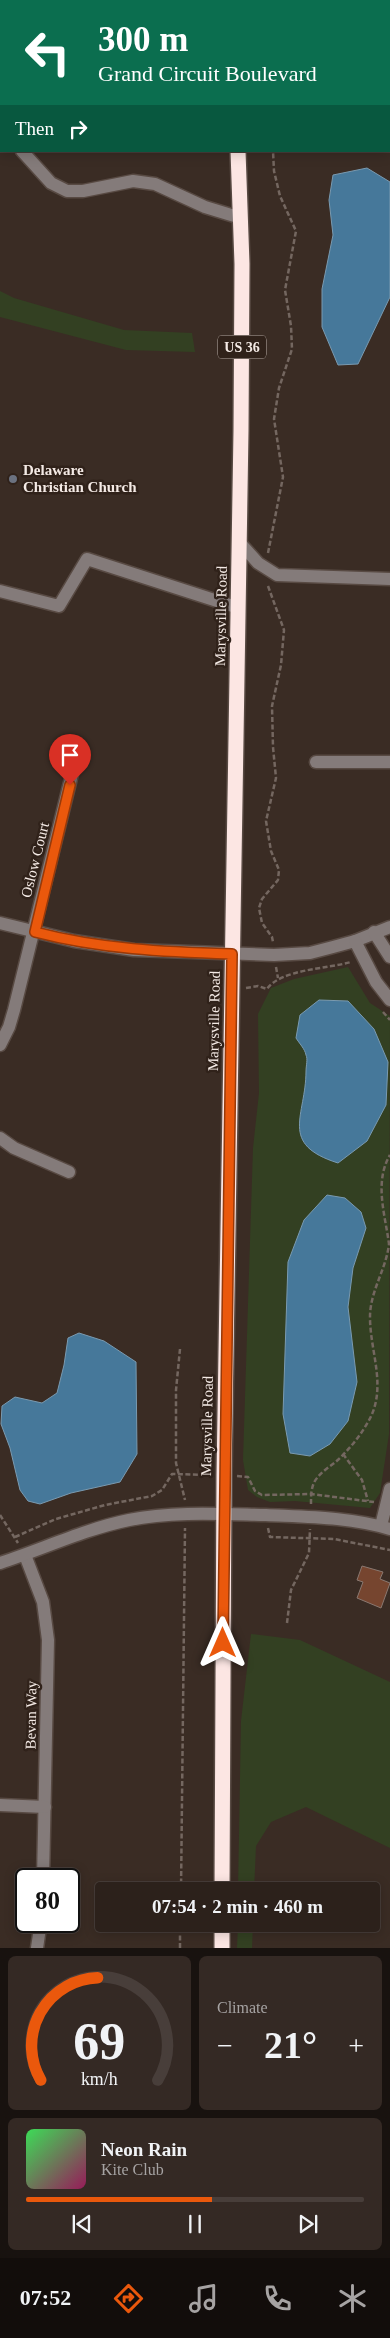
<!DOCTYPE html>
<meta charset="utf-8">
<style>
body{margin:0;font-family:"Times New Roman",serif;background:#342924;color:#f1f3f6;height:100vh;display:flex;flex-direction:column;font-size:19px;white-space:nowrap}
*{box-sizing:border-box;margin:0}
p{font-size:16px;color:#a6a3a3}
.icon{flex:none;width:28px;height:28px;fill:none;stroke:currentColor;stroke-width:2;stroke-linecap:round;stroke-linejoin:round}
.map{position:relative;height:1948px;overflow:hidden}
.sheet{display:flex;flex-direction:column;gap:8px;padding:8px;background:#18120f;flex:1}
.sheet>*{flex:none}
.hud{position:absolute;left:0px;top:0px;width:390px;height:152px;box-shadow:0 2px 12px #0003,0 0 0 1px #483e3a;background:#0b6e4f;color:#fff;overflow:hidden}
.speed{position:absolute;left:15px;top:1868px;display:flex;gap:10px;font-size:25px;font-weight:700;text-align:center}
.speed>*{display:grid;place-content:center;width:65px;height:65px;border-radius:50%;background:#2c211b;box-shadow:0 2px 12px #0003,0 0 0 1px #483e3a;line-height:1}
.speed .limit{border:2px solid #111;border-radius:8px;background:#fff;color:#111}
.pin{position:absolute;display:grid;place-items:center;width:42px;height:42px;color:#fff;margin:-51px -21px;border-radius:50% 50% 50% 0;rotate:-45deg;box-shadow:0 0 5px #0007}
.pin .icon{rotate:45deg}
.me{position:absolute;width:55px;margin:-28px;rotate:0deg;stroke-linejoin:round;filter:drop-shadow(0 0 4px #0008)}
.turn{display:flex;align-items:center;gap:18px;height:105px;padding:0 15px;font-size:22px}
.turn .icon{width:65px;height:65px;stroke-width:2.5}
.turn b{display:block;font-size:35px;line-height:42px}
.then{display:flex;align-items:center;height:48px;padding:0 15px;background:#0003;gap:10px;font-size:19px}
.big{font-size:38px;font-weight:600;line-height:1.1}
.sheet .widget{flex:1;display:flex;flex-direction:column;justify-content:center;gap:8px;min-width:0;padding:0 18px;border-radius:8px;background:#342924}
.sheet .dial{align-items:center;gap:0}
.dial svg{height:130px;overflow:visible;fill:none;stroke:#483e3a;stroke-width:7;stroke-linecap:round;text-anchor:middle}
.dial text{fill:#f1f3f6;stroke:none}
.song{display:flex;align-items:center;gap:15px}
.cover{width:60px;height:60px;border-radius:8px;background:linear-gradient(135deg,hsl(130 70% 55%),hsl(330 70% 35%))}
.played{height:5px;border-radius:2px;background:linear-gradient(90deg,#ea580c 55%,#483e3a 55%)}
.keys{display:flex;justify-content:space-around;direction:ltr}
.heat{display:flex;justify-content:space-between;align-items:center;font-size:28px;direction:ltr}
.sheet .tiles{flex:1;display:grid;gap:8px;grid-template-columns:1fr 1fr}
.widget:last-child{grid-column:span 2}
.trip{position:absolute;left:95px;top:1882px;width:285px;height:50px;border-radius:5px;background:#2c211b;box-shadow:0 2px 12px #0003,0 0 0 1px #483e3a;font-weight:600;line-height:50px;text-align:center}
.dock{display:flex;height:80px;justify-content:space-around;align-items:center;background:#120d0b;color:#a6a3a3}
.dock .icon{width:35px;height:35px}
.dock .on{color:#ea580c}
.dock b{font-size:22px;color:#f1f3f6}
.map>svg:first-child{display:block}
.green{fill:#334022}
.water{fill:#46789a;stroke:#7a9ab0}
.building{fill:#76452f;stroke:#8a7870}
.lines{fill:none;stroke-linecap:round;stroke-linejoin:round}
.minor-casing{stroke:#584a43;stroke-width:15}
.highway-casing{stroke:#584a43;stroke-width:18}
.path{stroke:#746760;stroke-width:2.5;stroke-dasharray:5 2.5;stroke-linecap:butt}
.minor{stroke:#847b7a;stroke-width:12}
.highway{stroke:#fce6e3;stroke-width:15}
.route-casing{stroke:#983908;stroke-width:12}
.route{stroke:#ea580c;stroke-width:9}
.worship-dot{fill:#6b7280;stroke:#30221a;stroke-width:2}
.labels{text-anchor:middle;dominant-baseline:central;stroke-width:5;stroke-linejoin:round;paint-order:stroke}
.shield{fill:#30221a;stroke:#b9aea8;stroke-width:1}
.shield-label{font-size:14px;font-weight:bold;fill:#f4eae5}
.poi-label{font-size:15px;font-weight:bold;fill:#f4eae5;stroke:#30221a;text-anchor:start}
.street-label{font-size:15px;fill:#f4eae5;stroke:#30221a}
</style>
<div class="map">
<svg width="390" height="1948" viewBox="0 0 390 1948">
<rect width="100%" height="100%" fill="#3a2c24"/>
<!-- green -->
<g class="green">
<polygon points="0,291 14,298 124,330 192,333 195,352 126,350 0,317"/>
<polygon points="348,967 370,1003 390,1016 389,1434 380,1493 370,1508 295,1501 270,1502 257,1497 248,1490 243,1460 253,1148 259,1093 258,1014 271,988 294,979"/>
<polygon points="251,1634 300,1640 390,1682 390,1848 306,1807 271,1822 256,1846 254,1891 238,1891 241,1721"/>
<polygon points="238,1924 253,1924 252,1948 237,1948"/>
</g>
<!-- water -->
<g class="water">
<polygon points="367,168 390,182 390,297 358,364 338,365 322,327 322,289 333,235 329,200 333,175"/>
<path d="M 319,1000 L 348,1001 L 374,1029 L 388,1062 L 386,1105 L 367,1141 L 338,1163 C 278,1144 306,1116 306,1071 C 306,1066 308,1059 306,1055 C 305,1049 299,1043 296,1038 L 300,1015 Z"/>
<polygon points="327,1195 345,1198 361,1212 366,1228 353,1268 348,1307 357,1382 348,1421 330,1444 310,1456 290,1453 283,1414 288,1262 304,1220"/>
<polygon points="79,1333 104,1341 136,1362 137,1454 120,1482 71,1493 40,1504 28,1501 20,1490 10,1448 1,1424 2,1406 15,1397 42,1403 57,1393 64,1365 68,1338"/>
</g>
<!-- building -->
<polygon class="building" points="362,1566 383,1572 380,1579 390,1583 381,1608 357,1598 363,1582 357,1580"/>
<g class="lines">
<defs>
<g id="minor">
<polyline points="120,0 124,1"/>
<polyline points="32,1 33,0"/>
<polyline points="0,61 1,58"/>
<polyline points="389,107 390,107"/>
<polyline points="0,111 1,114"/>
<polyline points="22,151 51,183 67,191 83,191 133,181 155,184 205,207 241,218"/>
<polyline points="240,543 258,563 277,575 390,579"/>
<polyline points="0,591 59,606 87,559 239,608"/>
<polyline points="316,762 390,762"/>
<polyline points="0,923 74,941 134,950 274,955 310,953 333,947 355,941 390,927"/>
<polyline points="374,932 390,957"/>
<polyline points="355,941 376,982 390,1000"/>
<polyline points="0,1045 9,1027 14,1010 74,766"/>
<polyline points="0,1138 14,1148 69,1172"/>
<polyline points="381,1526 390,1489"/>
<polyline points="25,1555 43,1602 48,1640 43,1879"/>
<path d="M 0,1563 C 43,1549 85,1529 129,1520 C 173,1511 221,1514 266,1515 C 307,1517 350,1517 390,1529"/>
<polyline points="0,1805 45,1807"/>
<polyline points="37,1948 41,1921"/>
</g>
<g id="highway">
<polyline points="229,0 229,1"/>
<polyline points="222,1891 224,1475 241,431 242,264 238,151"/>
<polyline points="222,1948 222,1924"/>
</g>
</defs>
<!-- minor casing -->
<use href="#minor" class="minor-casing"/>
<!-- highway casing -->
<use href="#highway" class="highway-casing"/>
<!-- path -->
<g class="path">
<polyline points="263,1 263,0"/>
<polyline points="389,73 390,73"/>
<polyline points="389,143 390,144"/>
<polyline points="268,553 283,477 274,419 279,388 292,349 291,326 285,290 296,231 280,196 274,171 273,151"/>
<polyline points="268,586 284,630 281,665 272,706 273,747 276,778 266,821 271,851 279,870 278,880 262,899 259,908 262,923 272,937 273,942"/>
<polyline points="276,967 278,978"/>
<path d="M 246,988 L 258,986 L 267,989 C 281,969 327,969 351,962"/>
<polyline points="383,1012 390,1020"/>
<polyline points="180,1349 176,1390 176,1463 185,1500"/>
<polyline points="343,1454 362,1480 368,1501"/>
<polyline points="237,1476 248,1477 255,1491 262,1495 311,1494 374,1502"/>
<path d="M 311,1504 C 311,1495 311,1485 317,1478 C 323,1470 333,1465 340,1458 C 351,1447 360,1436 368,1422 C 388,1388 370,1353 370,1317 C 370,1291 386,1270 389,1244 C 385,1214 374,1182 390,1155"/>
<polyline points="0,1515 18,1543"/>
<polyline points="268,1528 270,1537 334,1539 390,1550"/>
<polyline points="15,1537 56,1519 105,1505 152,1496 162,1490 172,1474 209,1475"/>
<polyline points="287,1623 291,1590 309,1553 310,1529"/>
<polyline points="181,1891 185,1528"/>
<polyline points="180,1948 180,1924"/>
</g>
<!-- minor -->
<use href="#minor" class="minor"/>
<!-- highway -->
<use href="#highway" class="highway"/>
</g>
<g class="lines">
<defs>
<path id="route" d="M 70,785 L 35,932 C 100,949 165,952 232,954 L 223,1643"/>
</defs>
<!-- route casing -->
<use href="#route" class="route-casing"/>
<!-- route -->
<use href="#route" class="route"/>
</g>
<!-- markers -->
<circle class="worship-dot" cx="13" cy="479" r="5"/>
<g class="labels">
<!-- shield labels -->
<rect class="shield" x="218" y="335.5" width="48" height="23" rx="4"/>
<g class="shield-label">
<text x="242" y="347">US 36</text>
</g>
<!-- poi labels -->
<g class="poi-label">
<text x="23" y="470">Delaware<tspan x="23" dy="17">Christian Church</tspan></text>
</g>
<!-- street labels -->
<g class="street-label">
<text transform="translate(221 616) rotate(-89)">Marysville Road</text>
<text transform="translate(35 860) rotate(-76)">Oslow Court</text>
<text transform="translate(214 1021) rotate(-89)">Marysville Road</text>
<text transform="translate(207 1426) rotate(-89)">Marysville Road</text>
<text transform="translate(31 1715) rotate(-89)">Bevan Way</text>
</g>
</g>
</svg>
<div class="speed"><div class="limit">80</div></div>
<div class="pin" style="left:70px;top:785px;background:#d93025"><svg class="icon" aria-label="arrive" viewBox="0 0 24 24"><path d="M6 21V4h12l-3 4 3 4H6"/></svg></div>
<svg class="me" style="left:223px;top:1643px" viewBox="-20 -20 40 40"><path d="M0-17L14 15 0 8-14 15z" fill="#ea580c" stroke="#fff" stroke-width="4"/></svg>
<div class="trip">07:54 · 2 min · 460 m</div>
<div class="hud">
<div class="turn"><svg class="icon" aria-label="left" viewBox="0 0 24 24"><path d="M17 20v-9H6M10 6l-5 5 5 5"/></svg><div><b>300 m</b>Grand Circuit Boulevard</div></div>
<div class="then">Then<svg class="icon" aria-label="right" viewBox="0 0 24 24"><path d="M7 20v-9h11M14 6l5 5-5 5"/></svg></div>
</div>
</div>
<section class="sheet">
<div class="tiles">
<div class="widget dial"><svg viewBox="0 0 100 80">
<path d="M14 69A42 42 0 1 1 86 69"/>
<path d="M14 69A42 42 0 0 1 49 6" stroke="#ea580c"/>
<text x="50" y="56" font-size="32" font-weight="700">69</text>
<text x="50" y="72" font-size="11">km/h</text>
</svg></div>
<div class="widget"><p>Climate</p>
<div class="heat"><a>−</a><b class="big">21°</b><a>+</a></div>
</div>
<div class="widget">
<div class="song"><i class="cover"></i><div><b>Neon Rain</b><p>Kite Club</p></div></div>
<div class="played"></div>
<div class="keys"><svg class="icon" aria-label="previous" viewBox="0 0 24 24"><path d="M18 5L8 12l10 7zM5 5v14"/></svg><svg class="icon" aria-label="pause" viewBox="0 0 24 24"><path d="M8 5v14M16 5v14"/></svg><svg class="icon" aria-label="next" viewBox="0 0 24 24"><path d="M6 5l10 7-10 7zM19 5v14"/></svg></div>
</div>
</div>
</section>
<nav class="dock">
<b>07:52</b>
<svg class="icon on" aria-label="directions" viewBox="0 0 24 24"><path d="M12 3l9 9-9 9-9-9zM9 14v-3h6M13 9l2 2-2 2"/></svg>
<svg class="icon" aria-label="music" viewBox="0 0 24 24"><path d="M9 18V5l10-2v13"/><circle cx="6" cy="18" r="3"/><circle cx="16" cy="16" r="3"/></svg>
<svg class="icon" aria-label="phone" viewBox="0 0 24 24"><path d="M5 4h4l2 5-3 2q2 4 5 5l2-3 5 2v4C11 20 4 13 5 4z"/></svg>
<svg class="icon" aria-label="climate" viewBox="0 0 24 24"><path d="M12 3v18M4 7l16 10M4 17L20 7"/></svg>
</nav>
